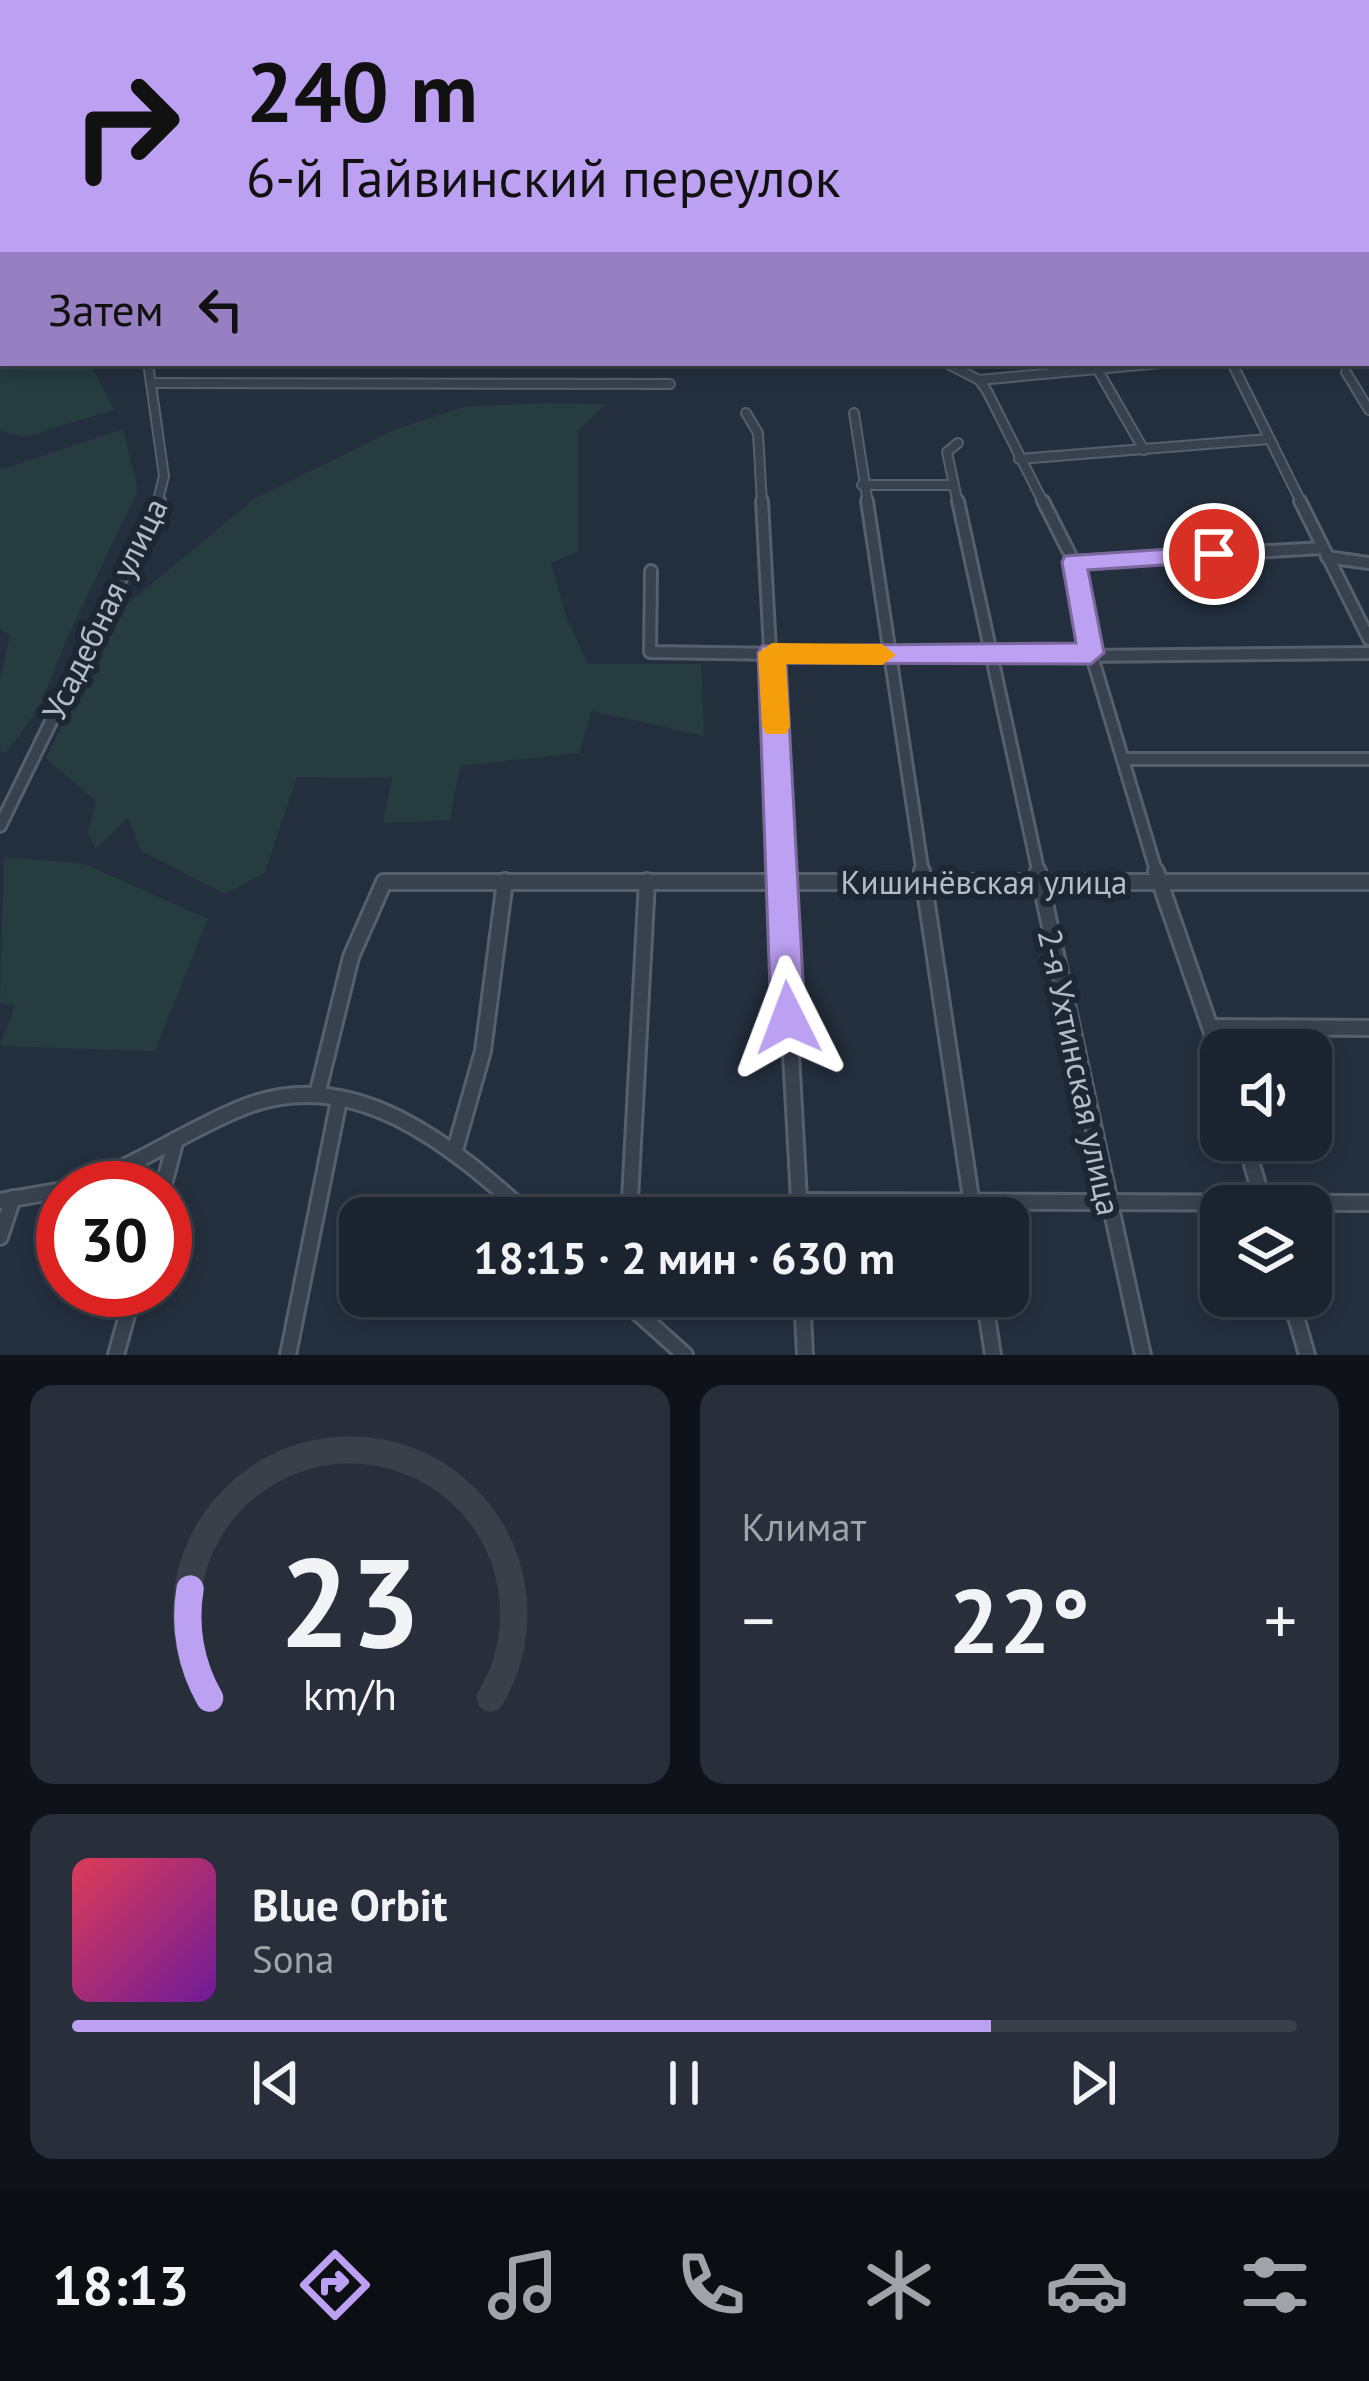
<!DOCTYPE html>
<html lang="ru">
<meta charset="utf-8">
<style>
body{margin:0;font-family:"PT Sans",sans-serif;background:#282f3a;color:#f1f3f6;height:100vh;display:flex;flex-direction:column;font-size:45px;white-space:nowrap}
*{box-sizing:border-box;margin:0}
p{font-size:39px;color:#a0a4aa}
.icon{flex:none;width:66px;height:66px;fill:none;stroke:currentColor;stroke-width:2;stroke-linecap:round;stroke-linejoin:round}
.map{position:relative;height:1355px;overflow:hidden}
.sheet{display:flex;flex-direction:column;gap:30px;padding:30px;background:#0f1319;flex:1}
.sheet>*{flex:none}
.hud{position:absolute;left:0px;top:0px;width:1371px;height:366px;box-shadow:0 6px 18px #0003,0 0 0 3px #39404a;background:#bca0f2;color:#111;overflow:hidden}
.buttons{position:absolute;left:1200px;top:1029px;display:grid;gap:24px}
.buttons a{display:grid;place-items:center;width:132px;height:132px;border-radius:24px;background:#1b232e;box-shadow:0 6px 18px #0003,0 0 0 3px #39404a;font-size:60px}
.speed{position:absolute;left:36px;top:1161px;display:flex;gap:24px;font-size:60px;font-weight:700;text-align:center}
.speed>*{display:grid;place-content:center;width:156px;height:156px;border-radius:50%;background:#1b232e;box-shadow:0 6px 18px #0003,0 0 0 3px #39404a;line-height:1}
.speed .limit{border:18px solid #d22;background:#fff;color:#111}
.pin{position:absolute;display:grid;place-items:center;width:102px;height:102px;color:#fff;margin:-51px;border:6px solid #fff;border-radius:50%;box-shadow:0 3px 12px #0007}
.me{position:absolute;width:132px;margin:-66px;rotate:357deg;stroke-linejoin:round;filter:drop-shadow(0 0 9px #0008)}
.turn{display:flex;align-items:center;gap:42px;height:252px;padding:0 48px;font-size:54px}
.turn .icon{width:156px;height:156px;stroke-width:2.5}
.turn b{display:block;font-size:84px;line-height:102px}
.then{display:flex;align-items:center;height:114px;padding:0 48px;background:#0003;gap:24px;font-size:45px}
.big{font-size:90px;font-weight:600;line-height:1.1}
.sheet .card{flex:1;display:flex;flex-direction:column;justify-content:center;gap:18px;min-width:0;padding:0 42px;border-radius:24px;background:#282f3a}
.sheet .dial{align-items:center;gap:0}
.dial svg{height:312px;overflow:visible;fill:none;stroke:#39404a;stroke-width:7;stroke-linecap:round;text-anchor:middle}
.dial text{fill:#f1f3f6;stroke:none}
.song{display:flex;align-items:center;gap:36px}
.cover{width:144px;height:144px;border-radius:18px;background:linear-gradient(135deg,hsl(350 70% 55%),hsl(280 70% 35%))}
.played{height:12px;border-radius:6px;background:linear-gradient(90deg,#bca0f2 75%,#39404a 75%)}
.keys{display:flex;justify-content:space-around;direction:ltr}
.heat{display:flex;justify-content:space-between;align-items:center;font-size:66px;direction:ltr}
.sheet .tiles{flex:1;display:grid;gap:30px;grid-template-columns:1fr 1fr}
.card:last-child{grid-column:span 2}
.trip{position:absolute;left:339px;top:1197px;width:690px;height:120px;border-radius:24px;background:#1b232e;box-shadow:0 6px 18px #0003,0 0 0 3px #39404a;font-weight:600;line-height:120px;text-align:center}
.dock{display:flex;height:192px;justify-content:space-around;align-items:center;background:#0b0e12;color:#a0a4aa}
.dock .icon{width:84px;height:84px}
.dock .selected{color:#bca0f2}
.dock b{font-size:54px;color:#f1f3f6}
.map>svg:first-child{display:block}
.green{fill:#263c3f}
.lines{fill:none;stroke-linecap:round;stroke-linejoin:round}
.minor-far3-casing{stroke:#565f6c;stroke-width:9}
.minor-far2-casing{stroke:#565f6c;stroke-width:12}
.minor-far1-casing{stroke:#565f6c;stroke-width:16}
.minor-casing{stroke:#565f6c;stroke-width:20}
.secondary-casing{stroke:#565f6c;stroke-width:6}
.minor-far3{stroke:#38414e;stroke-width:6}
.minor-far2{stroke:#38414e;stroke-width:8}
.minor-far1{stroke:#38414e;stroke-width:10}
.minor{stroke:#38414e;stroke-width:14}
.secondary{fill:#465061;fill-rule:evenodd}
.route{fill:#bca0f2;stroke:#7a689d;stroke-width:3}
.slow{fill:#f59e0b}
.labels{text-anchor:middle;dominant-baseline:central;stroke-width:12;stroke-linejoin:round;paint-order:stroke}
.street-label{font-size:33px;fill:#b4bcc9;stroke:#1d2633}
</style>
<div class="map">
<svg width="1369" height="1355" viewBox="0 0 1369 1355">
<rect width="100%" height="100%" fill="#242f3e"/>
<!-- green -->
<g class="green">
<polygon points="0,298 3,363 90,363 114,410 25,437 0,431"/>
<polygon points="544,403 606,404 578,431 578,552 551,563 567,619 588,664 701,664 704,736 592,711 579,753 460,766 450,820 383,823 392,778 297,777 265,872 226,894 141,851 128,818 96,849 88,833 96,801 46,758 119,611 254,499 396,429 464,407"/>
<polygon points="123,429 138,490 67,638 40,707 5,754 0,749 0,682 10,635 0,629 0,470"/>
<polygon points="4,857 85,864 208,919 155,1051 0,1046 15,1005 0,1003"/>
</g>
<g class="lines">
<defs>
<g id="minor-far3">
<polyline points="1111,0 1115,3"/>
<polyline points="1353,0 1357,3"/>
<polyline points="762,3 769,0"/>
<polyline points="873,3 880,0"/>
<polyline points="960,3 967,0"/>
</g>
<g id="minor-far2">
<polyline points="148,363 164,476 157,504"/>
<polyline points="946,363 979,380 987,391 1044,504"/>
<polyline points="1232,363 1302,504"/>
<polyline points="1098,370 1144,450"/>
<polyline points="1346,372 1369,410"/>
<polyline points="979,380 1162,363"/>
<polyline points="157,383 670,384"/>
<polyline points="746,413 758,433 762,504"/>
<polyline points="854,413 868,504"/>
<polyline points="958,443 947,452 958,504"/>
<polyline points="1019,459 1269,439"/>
<polyline points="862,485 951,485"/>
</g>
<g id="minor-far1">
<polyline points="762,501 782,874"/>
<polyline points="867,501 923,874"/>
<polyline points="958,501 1039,874"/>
<polyline points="1043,501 1074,562 1091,653 1157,874"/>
<polyline points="1300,501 1369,639"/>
<polyline points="1327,557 1369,563"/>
<polyline points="1074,562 1323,548"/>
<polyline points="651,571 650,652 993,657 1369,653"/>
<polyline points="1125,759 1369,759"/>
<polyline points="0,826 159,501"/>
</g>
<g id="minor">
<polyline points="781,871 800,1218"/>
<polyline points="922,871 974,1218"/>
<polyline points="1038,871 1143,1355"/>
<polyline points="1156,871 1221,1059"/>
<polyline points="1212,1027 1369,1028"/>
<polyline points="317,1095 351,957 384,882 1369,882"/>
<polyline points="1245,1140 1263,1203"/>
<polyline points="455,1150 483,1051 505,881"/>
<path d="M 72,1188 C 132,1169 181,1133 239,1109 C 353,1060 453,1147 532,1218"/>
<polyline points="163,1188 175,1143"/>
<polyline points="0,1201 63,1190"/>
<polyline points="799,1201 1369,1203"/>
<polyline points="629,1218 647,881"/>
<polyline points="0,1237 13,1198"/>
<polyline points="619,1296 685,1355"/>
<polyline points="802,1296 805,1355"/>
<polyline points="984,1296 993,1355"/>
<polyline points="1290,1296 1307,1355"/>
<polyline points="116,1355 134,1290"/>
<polyline points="288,1355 339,1100"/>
</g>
<g id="secondary">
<polygon points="940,0 951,0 956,3 945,3"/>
<rect x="1368" y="83" width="1" height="6"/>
<rect x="1368" y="191" width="1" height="6"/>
</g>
</defs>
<!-- minor-far3 casing -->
<use href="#minor-far3" class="minor-far3-casing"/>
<!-- minor-far2 casing -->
<use href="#minor-far2" class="minor-far2-casing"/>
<!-- minor-far1 casing -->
<use href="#minor-far1" class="minor-far1-casing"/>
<!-- minor casing -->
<use href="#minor" class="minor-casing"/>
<!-- secondary casing -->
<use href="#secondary" class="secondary-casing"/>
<!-- minor-far3 -->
<use href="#minor-far3" class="minor-far3"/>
<!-- minor-far2 -->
<use href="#minor-far2" class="minor-far2"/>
<!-- minor-far1 -->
<use href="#minor-far1" class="minor-far1"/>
<!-- minor -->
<use href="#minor" class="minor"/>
<!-- secondary -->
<use href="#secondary" class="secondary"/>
</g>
<!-- route -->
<polygon class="route" points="1214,546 1222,548 1226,554 1222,561 1088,570 1104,653 1091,664 786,663 805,1018 800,1030 788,1035 776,1030 771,1018 758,653 762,646 1076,643 1062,562 1065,556"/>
<!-- slow -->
<polygon class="slow" points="772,643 882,644 896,655 882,665 786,664 790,726 786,734 766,734 762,726 758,653"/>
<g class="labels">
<!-- street labels -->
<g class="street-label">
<text transform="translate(104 609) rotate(-64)">Усадебная улица</text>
<text x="984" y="881">Кишинёвская улица</text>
<text transform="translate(1080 1072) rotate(78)">2-я Ухтинская улица</text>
</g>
</g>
</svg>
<div class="buttons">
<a><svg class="icon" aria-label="sound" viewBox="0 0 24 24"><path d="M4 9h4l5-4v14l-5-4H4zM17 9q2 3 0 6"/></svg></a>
<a><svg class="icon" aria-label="layers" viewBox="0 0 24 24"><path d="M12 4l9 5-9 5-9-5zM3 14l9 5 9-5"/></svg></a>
</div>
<div class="speed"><div class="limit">30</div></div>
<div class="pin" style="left:1214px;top:554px;background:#d93025"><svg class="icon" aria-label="arrive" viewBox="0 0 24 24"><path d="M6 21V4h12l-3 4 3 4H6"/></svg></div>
<svg class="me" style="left:788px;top:1018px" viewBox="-20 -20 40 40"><path d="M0-17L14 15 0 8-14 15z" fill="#bca0f2" stroke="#fff" stroke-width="4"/></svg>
<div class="trip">18:15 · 2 мин · 630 m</div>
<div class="hud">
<div class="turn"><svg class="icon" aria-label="right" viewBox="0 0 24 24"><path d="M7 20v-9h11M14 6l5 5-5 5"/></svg><div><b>240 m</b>6-й Гайвинский переулок</div></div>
<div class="then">Затем<svg class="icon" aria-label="left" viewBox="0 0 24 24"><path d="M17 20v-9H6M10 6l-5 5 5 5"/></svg></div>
</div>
</div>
<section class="sheet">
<div class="tiles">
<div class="card dial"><svg viewBox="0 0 100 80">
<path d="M14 69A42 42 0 1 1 86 69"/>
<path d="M14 69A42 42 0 0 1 9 41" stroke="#bca0f2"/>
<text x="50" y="56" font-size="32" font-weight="700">23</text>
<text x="50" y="72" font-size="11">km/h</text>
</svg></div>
<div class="card"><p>Климат</p>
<div class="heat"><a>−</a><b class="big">22°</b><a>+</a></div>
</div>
<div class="card">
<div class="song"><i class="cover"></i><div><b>Blue Orbit</b><p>Sona</p></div></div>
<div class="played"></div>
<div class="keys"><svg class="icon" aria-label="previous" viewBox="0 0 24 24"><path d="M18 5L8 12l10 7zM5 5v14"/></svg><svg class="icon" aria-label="pause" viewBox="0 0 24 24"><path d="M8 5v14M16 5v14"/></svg><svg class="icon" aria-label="next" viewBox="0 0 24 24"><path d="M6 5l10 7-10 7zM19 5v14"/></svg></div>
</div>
</div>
</section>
<nav class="dock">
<b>18:13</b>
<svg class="icon selected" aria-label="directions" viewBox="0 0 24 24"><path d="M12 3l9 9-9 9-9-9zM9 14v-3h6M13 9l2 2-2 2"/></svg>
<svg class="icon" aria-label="music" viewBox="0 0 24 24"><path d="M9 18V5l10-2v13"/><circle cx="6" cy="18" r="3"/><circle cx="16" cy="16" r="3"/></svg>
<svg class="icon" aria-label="phone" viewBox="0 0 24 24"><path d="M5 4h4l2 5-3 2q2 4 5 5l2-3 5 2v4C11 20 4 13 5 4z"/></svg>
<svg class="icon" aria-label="climate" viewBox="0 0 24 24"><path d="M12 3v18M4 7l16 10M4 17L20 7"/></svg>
<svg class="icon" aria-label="car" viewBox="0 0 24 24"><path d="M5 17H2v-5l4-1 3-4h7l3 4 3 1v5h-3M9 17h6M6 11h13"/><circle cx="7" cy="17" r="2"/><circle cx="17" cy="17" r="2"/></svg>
<svg class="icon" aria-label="filters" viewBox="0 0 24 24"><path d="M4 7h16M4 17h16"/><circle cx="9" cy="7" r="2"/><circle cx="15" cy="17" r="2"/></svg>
</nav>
